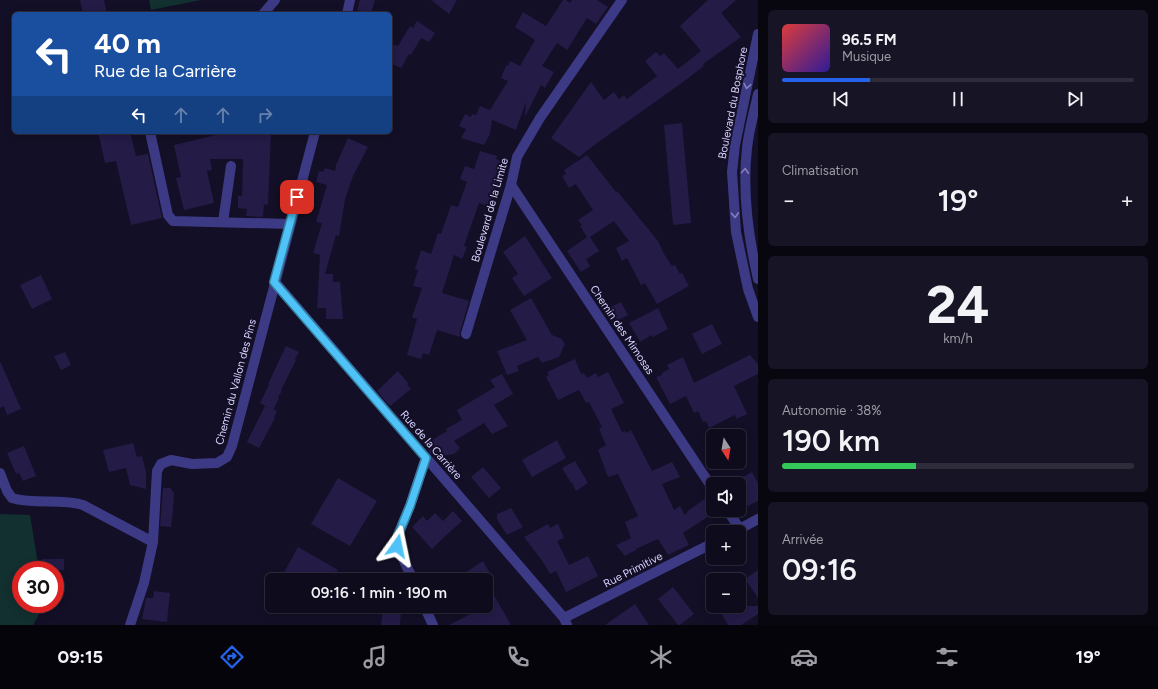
<!DOCTYPE html>
<html lang="fr">
<meta charset="utf-8">
<style>
body{margin:0;font-family:Figtree,sans-serif;background:#171425;color:#f1f3f6;height:100vh;display:flex;flex-direction:column;font-size:15px;white-space:nowrap}
*{box-sizing:border-box;margin:0}
p{font-size:13px;color:#9b9ba3}
.icon{flex:none;width:22px;height:22px;fill:none;stroke:currentColor;stroke-width:2;stroke-linecap:round;stroke-linejoin:round}
.map{position:relative;flex:1;overflow:hidden}
.panel{display:flex;flex-direction:column;gap:10px;padding:10px;background:#08060f;width:400px}
.panel>*{flex:none}
.hud{position:absolute;left:12px;top:12px;width:380px;height:122px;border-radius:6px;box-shadow:0 2px 10px #0003,0 0 0 1px #2e2b3b;background:#1a4fa0;color:#fff;overflow:hidden}
.needle{width:26px;rotate:169deg}
.fabs{position:absolute;left:706px;top:429px;display:grid;gap:8px}
.fabs a{display:grid;place-items:center;width:40px;height:40px;border-radius:6px;background:#0e0b1c;box-shadow:0 2px 10px #0003,0 0 0 1px #2e2b3b;font-size:20px}
.speed{position:absolute;left:12px;top:561px;display:flex;gap:8px;font-size:20px;font-weight:700;text-align:center}
.speed>*{display:grid;place-content:center;width:52px;height:52px;border-radius:50%;background:#0e0b1c;box-shadow:0 2px 10px #0003,0 0 0 1px #2e2b3b;line-height:1}
.speed .limit{border:6px solid #d22;background:#fff;color:#111}
.pin{position:absolute;display:grid;place-items:center;width:34px;height:34px;color:#fff;margin:-17px;border-radius:8px;box-shadow:0 2px 6px #0006}
.me{position:absolute;width:44px;margin:-22px;rotate:12deg;stroke-linejoin:round;filter:drop-shadow(0 0 3px #0008)}
.turn{display:flex;align-items:center;gap:14px;height:84px;padding:0 16px;font-size:18px}
.turn .icon{width:52px;height:52px;stroke-width:2.5}
.turn b{display:block;font-size:28px;line-height:34px}
.lanes{display:flex;align-items:center;height:38px;padding:0 16px;background:#0003;justify-content:center;gap:20px;direction:ltr}
.lanes .off{opacity:.35}
.big{font-size:30px;font-weight:600;line-height:1.1}
.panel .tile{flex:1;display:flex;flex-direction:column;justify-content:center;gap:6px;min-width:0;padding:0 14px;border-radius:6px;background:#171425}
.panel .dial{align-items:center;gap:0}
.dial b{font-size:52px;line-height:1}
.song{display:flex;align-items:center;gap:12px}
.cover{width:48px;height:48px;border-radius:6px;background:linear-gradient(135deg,hsl(0 70% 55%),hsl(250 70% 35%))}
.played{height:4px;border-radius:2px;background:linear-gradient(90deg,#2563eb 25%,#2e2b3b 25%)}
.keys{display:flex;justify-content:space-around;direction:ltr}
.heat{display:flex;justify-content:space-between;align-items:center;font-size:22px;direction:ltr}
.charge{height:6px;border-radius:3px;background:linear-gradient(90deg,#34c759 38%,#2e2b3b 0)}
.trip{position:absolute;left:265px;top:573px;width:228px;height:40px;border-radius:6px;background:#0e0b1c;box-shadow:0 2px 10px #0003,0 0 0 1px #2e2b3b;font-weight:600;line-height:40px;text-align:center}
.dock{display:flex;height:64px;justify-content:space-around;align-items:center;background:#06040b;color:#9b9ba3}
.dock .icon{width:28px;height:28px}
.dock .selected{color:#2563eb}
.dock b{font-size:18px;color:#f1f3f6}
main{display:flex;flex:1;min-height:0}
.map>svg:first-child{display:block}
.green{fill:#12302f}
.building{fill:#241b47}
.lines{fill:none;stroke-linecap:round;stroke-linejoin:round}
.minor{stroke:#3d3a85;stroke-width:10}
.oneway{stroke:#837fbc}
.route-casing{stroke:#337fa1;stroke-width:10}
.route{stroke:#4fc3f7;stroke-width:7}
.labels{text-anchor:middle;dominant-baseline:central;stroke-width:4;stroke-linejoin:round;paint-order:stroke}
.street-label{font-size:11px;fill:#d9d4ff;stroke:#130f26}
</style>
<main>
<div class="map">
<svg width="758" height="625" viewBox="0 0 758 625">
<rect width="100%" height="100%" fill="#130f26"/>
<!-- green -->
<g class="green">
<polygon points="149,0 201,0 151,10"/>
<polygon points="0,514 30,515 39,570 21,570 21,604 45,604 33,625 0,625"/>
</g>
<!-- building -->
<g class="building">
<polygon points="80,0 104,0 107,14 83,14"/>
<polygon points="360,0 375,0 371,14 357,10"/>
<polygon points="431,0 457,0 449,14"/>
<polygon points="563,0 566,0 570,3 572,0 597,0 608,7 596,24 587,18 567,50 557,43 542,66 554,72 545,88 541,85 525,117 526,102 516,130 492,120 490,134 484,145 461,138 466,129 459,126 465,114 471,117 472,114 476,115 480,106 490,110 508,81 501,78 506,65 508,66 510,61 520,66 535,40 515,27 523,12 546,26"/>
<polygon points="708,0 736,0 721,13 741,37 703,64 704,66 679,85 597,143 579,157 551,138 591,82 604,100 614,92 619,99 624,95 627,99 657,76 645,61 656,52 660,56 664,53 678,69 701,51 680,26"/>
<polygon points="417,21 435,33 429,42 421,38 411,55 409,54 401,68 390,63 390,44 398,46 410,26 413,28"/>
<polygon points="682,123 691,223 673,225 664,125"/>
<polygon points="98,132 130,132 136,156 148,154 162,218 131,225 116,161 105,163"/>
<polygon points="224,133 271,133 268,205 264,204 263,217 246,216 247,209 238,208 238,196 242,196 243,159 210,159 212,170 207,171 214,203 184,210 176,178 181,177 174,145"/>
<polygon points="348,138 368,147 353,176 345,199 339,236 336,235 325,274 333,274 333,282 340,282 343,319 326,319 326,308 317,308 320,255 313,253 322,223 316,222 327,185 316,182 319,171 323,172 325,168 335,171 336,165"/>
<polygon points="480,151 497,156 496,159 504,163 499,178 503,179 495,209 479,203 464,246 467,247 462,259 454,255 442,293 469,301 460,332 460,337 437,330 429,355 423,353 421,359 407,355 417,319 412,317 422,288 413,286 418,270 415,269 421,250 431,254 438,233 441,234 451,205 458,207 467,182 460,179 465,166 474,169"/>
<polygon points="587,155 616,192 617,191 658,241 664,254 672,266 675,265 680,274 682,273 689,286 657,304 645,283 641,285 627,258 622,261 616,248 629,241 614,221 590,237 599,251 586,259 590,266 581,272 567,251 587,237 580,226 582,225 578,220 593,210 576,184 569,188 562,176 566,174 564,170"/>
<polygon points="525,236 552,278 524,296 512,278 518,274 503,252"/>
<polygon points="41,275 52,299 32,309 20,285"/>
<polygon points="531,298 552,335 562,339 565,344 559,357 542,363 538,357 517,366 519,371 507,375 497,351 527,340 510,310"/>
<polygon points="621,302 628,315 613,323 605,310"/>
<polygon points="658,308 668,329 653,337 652,335 640,342 629,323"/>
<polygon points="712,324 722,344 702,354 692,334"/>
<polygon points="286,346 299,352 295,359 296,360 281,390 282,391 278,397 279,398 273,410 260,403 269,385 268,384"/>
<polygon points="65,352 71,365 61,370 54,356"/>
<polygon points="750,355 758,364 758,374 734,386 747,414 736,419 735,415 709,428 706,421 703,422 698,411 694,413 686,396 670,404 656,377 662,375 662,373 669,369 667,365 683,357 694,383"/>
<polygon points="575,359 581,374 584,373 587,378 596,373 598,377 608,372 624,403 611,409 622,432 625,431 626,433 631,430 652,471 672,462 680,477 662,484 674,510 680,506 685,515 688,511 706,498 713,508 713,510 715,512 683,533 689,545 668,555 658,539 636,549 636,550 625,556 616,545 631,538 625,522 638,516 618,474 608,477 598,450 606,445 599,429 602,427 589,402 586,403 579,390 558,400 546,377 549,375 547,372"/>
<polygon points="0,361 21,409 7,415 4,406 0,408"/>
<polygon points="398,371 408,383 407,384 411,389 390,406 377,391"/>
<polygon points="502,374 513,394 494,405 508,426 492,434 484,423 454,441 460,448 454,454 434,457 424,445 447,431 446,429 462,420 457,410 495,387 490,380"/>
<polygon points="265,406 277,411 274,418 275,418 259,448 247,442"/>
<polygon points="557,440 566,458 532,477 522,460"/>
<polygon points="133,443 137,457 142,456 146,472 146,489 130,485 126,468 109,472 103,450"/>
<polygon points="24,446 36,476 23,481 19,473 16,474 7,453"/>
<polygon points="575,461 588,483 576,491 572,482 571,483 562,468"/>
<polygon points="483,467 501,488 489,498 471,477"/>
<polygon points="752,472 758,483 758,501 748,506 745,501 739,503 739,479"/>
<polygon points="338,478 377,501 350,546 311,524"/>
<polygon points="163,488 170,488 174,493 173,510 171,527 160,526"/>
<polygon points="511,508 523,527 507,535 497,519 497,514"/>
<polygon points="453,511 462,521 442,539 432,549 412,527 423,516 427,521 435,513 443,521"/>
<polygon points="548,524 550,528 558,524 564,538 557,541 569,565 588,556 598,576 566,592 556,571 550,574 543,562 524,537"/>
<polygon points="298,547 338,570 332,580 280,580"/>
<rect x="42" y="559" width="22" height="11"/>
<polygon points="483,561 494,580 471,580 466,572"/>
<polygon points="758,570 758,598 745,579"/>
<polygon points="486,581 511,625 449,625 486,606"/>
<polygon points="673,587 694,614 680,625 678,625 658,599"/>
<polygon points="154,591 170,593 167,622 142,619 146,598 153,598"/>
<polygon points="635,604 649,625 605,625"/>
<polygon points="717,606 758,606 758,614 741,625 728,625"/>
<polygon points="383,609 401,612 400,625 381,625"/>
</g>
<g class="lines">
<!-- minor -->
<g class="minor">
<polyline points="263,14 275,0"/>
<polyline points="347,14 350,0"/>
<polyline points="758,34 735,145 732,172 736,232 748,289 758,317"/>
<path d="M 758,94 C 754,112 749,130 747,148 C 742,193 748,236 758,279"/>
<polyline points="150,132 168,215 173,221 290,224"/>
<polyline points="511,185 713,489"/>
<polyline points="223,222 231,166"/>
<polyline points="275,282 564,618 567,625"/>
<polyline points="466,334 511,185 517,157 540,118 622,0"/>
<path d="M 0,473 L 7,491 L 12,498 C 35,505 60,498 83,505 L 153,542"/>
<polyline points="727,510 740,529"/>
<polyline points="734,532 758,519"/>
<polyline points="413,580 397,546 398,535 410,506 426,457"/>
<polyline points="424,606 433,625"/>
<polyline points="564,618 713,543"/>
<polyline points="130,625 144,583 153,542 157,471 161,464 171,460 192,464 217,463 227,457 232,446 315,132"/>
</g>
</g>
<!-- one-way arrows -->
<defs><path id="oneway-chevron" d="M-2-3.5L2.5 0L-2 3.5" fill="none" stroke-width="1.6" stroke-linecap="round" stroke-linejoin="round"/></defs>
<g class="oneway">
<use href="#oneway-chevron" transform="translate(747 86) rotate(101)"/>
<use href="#oneway-chevron" transform="translate(745 171) rotate(-86)"/>
<use href="#oneway-chevron" transform="translate(735 215) rotate(87)"/>
</g>
<g class="lines">
<defs>
<polyline id="route" points="297,197 274,282 426,458 410,506 398,535 397,546"/>
</defs>
<!-- route casing -->
<use href="#route" class="route-casing"/>
<!-- route -->
<use href="#route" class="route"/>
</g>
<g class="labels">
<!-- street labels -->
<g class="street-label">
<text transform="translate(733 103) rotate(-79)">Boulevard du Bosphore</text>
<text transform="translate(490 210) rotate(-74)">Boulevard de la Limite</text>
<text transform="translate(622 330) rotate(56)">Chemin des Mimosas</text>
<text transform="translate(236 382) rotate(-75)">Chemin du Vallon des Pins</text>
<text transform="translate(431 445) rotate(49)">Rue de la Carrière</text>
<text transform="translate(633 570) rotate(-27)">Rue Primitive</text>
</g>
</g>
</svg>
<div class="fabs">
<a><svg class="needle" viewBox="-14 -14 28 28"><path d="M0-13l5 13h-10z" fill="#e53935"/><path d="M0 13l5-13h-10z" fill="#9b9ba3"/></svg></a>
<a><svg class="icon" aria-label="sound" viewBox="0 0 24 24"><path d="M4 9h4l5-4v14l-5-4H4zM17 9q2 3 0 6"/></svg></a>
<a>+</a>
<a>−</a>
</div>
<div class="speed"><div class="limit">30</div></div>
<div class="pin" style="left:297px;top:197px;background:#d93025"><svg class="icon" aria-label="arrive" viewBox="0 0 24 24"><path d="M6 21V4h12l-3 4 3 4H6"/></svg></div>
<svg class="me" style="left:397px;top:546px" viewBox="-20 -20 40 40"><path d="M0-17L14 15 0 8-14 15z" fill="#4fc3f7" stroke="#fff" stroke-width="4"/></svg>
<div class="trip">09:16 · 1 min · 190 m</div>
<div class="hud">
<div class="turn"><svg class="icon" aria-label="left" viewBox="0 0 24 24"><path d="M17 20v-9H6M10 6l-5 5 5 5"/></svg><div><b>40 m</b>Rue de la Carrière</div></div>
<div class="lanes"><svg class="icon" aria-label="left" viewBox="0 0 24 24"><path d="M17 20v-9H6M10 6l-5 5 5 5"/></svg><svg class="icon off" aria-label="ahead" viewBox="0 0 24 24"><path d="M12 20V5M6 11l6-6 6 6"/></svg><svg class="icon off" aria-label="ahead" viewBox="0 0 24 24"><path d="M12 20V5M6 11l6-6 6 6"/></svg><svg class="icon off" aria-label="right" viewBox="0 0 24 24"><path d="M7 20v-9h11M14 6l5 5-5 5"/></svg></div>
</div>
</div>
<section class="panel">
<div class="tile">
<div class="song"><i class="cover"></i><div><b>96.5 FM</b><p>Musique</p></div></div>
<div class="played"></div>
<div class="keys"><svg class="icon" aria-label="previous" viewBox="0 0 24 24"><path d="M18 5L8 12l10 7zM5 5v14"/></svg><svg class="icon" aria-label="pause" viewBox="0 0 24 24"><path d="M8 5v14M16 5v14"/></svg><svg class="icon" aria-label="next" viewBox="0 0 24 24"><path d="M6 5l10 7-10 7zM19 5v14"/></svg></div>
</div>
<div class="tile"><p>Climatisation</p>
<div class="heat"><a>−</a><b class="big">19°</b><a>+</a></div>
</div>
<div class="tile dial"><b>24</b><p>km/h</p></div>
<div class="tile"><p>Autonomie · 38%</p><b class="big">190 km</b><div class="charge"></div></div>
<div class="tile"><p>Arrivée</p><b class="big">09:16</b></div>
</section>
</main>
<nav class="dock">
<b>09:15</b>
<svg class="icon selected" aria-label="directions" viewBox="0 0 24 24"><path d="M12 3l9 9-9 9-9-9zM9 14v-3h6M13 9l2 2-2 2"/></svg>
<svg class="icon" aria-label="music" viewBox="0 0 24 24"><path d="M9 18V5l10-2v13"/><circle cx="6" cy="18" r="3"/><circle cx="16" cy="16" r="3"/></svg>
<svg class="icon" aria-label="phone" viewBox="0 0 24 24"><path d="M5 4h4l2 5-3 2q2 4 5 5l2-3 5 2v4C11 20 4 13 5 4z"/></svg>
<svg class="icon" aria-label="climate" viewBox="0 0 24 24"><path d="M12 3v18M4 7l16 10M4 17L20 7"/></svg>
<svg class="icon" aria-label="car" viewBox="0 0 24 24"><path d="M5 17H2v-5l4-1 3-4h7l3 4 3 1v5h-3M9 17h6M6 11h13"/><circle cx="7" cy="17" r="2"/><circle cx="17" cy="17" r="2"/></svg>
<svg class="icon" aria-label="filters" viewBox="0 0 24 24"><path d="M4 7h16M4 17h16"/><circle cx="9" cy="7" r="2"/><circle cx="15" cy="17" r="2"/></svg>
<b>19°</b>
</nav>
